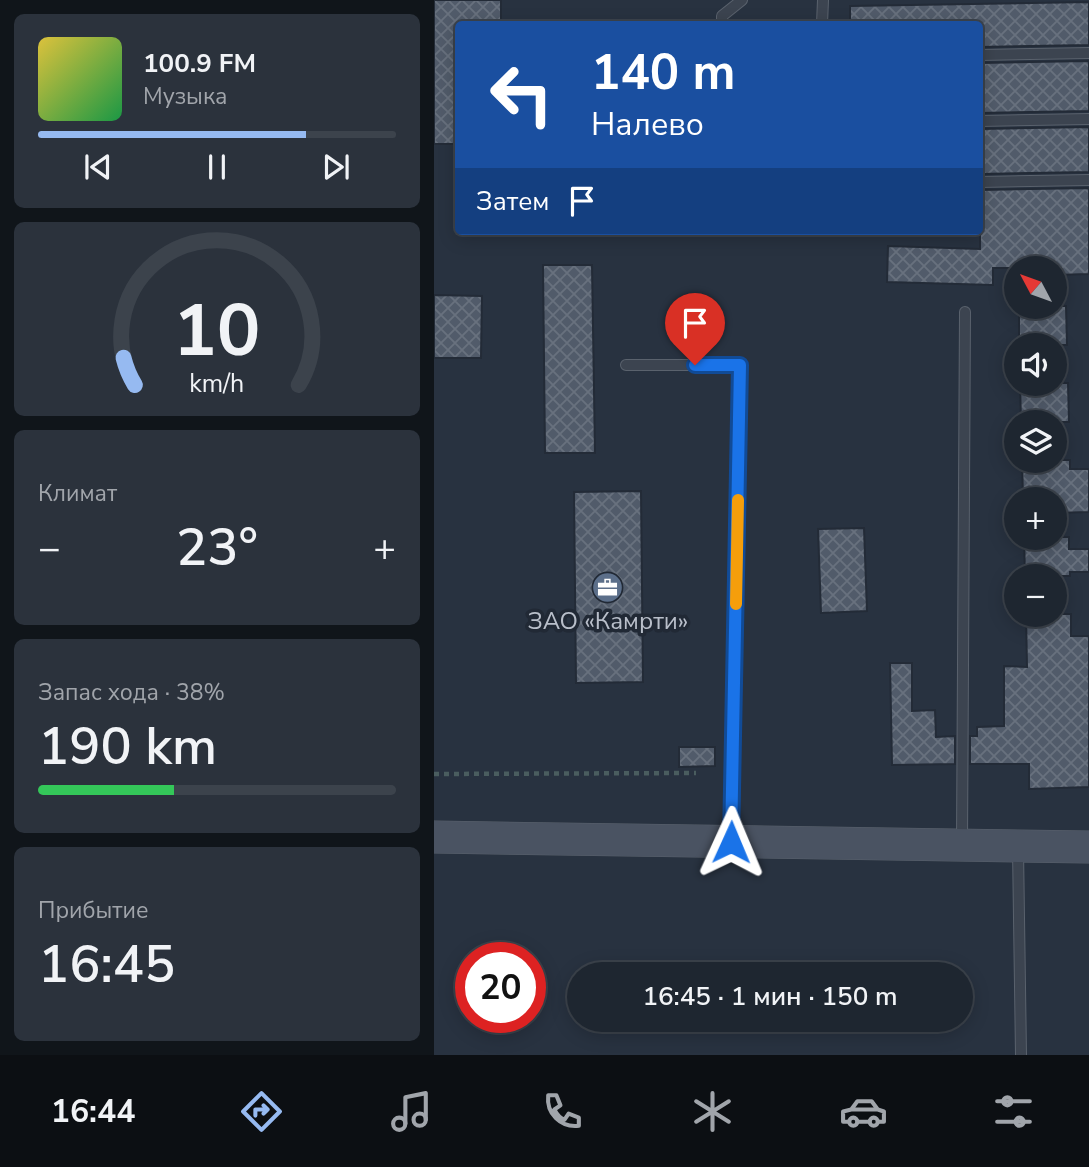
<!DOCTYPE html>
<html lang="ru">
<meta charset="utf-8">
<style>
body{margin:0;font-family:"Nunito Sans",sans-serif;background:#2b323c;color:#f1f3f6;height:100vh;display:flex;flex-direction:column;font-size:26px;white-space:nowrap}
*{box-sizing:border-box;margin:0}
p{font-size:23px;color:#a1a5ab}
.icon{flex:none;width:38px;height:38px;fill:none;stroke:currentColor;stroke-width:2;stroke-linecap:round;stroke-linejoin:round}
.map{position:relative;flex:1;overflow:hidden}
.sheet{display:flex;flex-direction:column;gap:14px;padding:14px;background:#10151a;width:434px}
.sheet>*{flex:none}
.banner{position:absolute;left:21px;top:21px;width:528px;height:214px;border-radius:7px;box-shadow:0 4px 18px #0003,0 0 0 2px #3c434c;background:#1a4fa0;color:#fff;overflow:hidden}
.needle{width:46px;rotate:311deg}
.fabs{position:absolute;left:570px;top:256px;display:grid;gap:14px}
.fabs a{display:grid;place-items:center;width:63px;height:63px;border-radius:50%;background:#1e2630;box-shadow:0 4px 18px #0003,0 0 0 2px #3c434c;font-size:35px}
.speed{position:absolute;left:21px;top:942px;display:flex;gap:14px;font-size:35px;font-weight:700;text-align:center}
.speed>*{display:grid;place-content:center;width:91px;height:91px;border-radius:50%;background:#1e2630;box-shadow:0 4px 18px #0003,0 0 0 2px #3c434c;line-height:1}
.speed .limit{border:10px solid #d22;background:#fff;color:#111}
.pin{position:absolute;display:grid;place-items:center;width:60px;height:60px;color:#fff;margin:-72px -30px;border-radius:50% 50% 50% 0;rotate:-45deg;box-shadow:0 0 7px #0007}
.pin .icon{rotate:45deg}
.me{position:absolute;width:77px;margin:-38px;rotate:1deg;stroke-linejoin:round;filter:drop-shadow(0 0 5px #0008)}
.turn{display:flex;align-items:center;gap:24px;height:147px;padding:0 21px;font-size:32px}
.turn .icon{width:91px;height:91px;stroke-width:2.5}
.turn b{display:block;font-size:49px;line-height:60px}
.then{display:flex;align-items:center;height:66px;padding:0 21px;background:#0003;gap:14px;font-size:26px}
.big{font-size:52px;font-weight:600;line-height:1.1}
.sheet .tile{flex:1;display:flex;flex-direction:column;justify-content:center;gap:10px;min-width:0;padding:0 24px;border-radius:10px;background:#2b323c}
.sheet .dial{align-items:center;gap:0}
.dial svg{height:182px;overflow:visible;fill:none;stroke:#3c434c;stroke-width:7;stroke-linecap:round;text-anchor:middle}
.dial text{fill:#f1f3f6;stroke:none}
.song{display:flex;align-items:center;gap:21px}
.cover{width:84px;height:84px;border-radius:10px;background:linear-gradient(135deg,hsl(50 70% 55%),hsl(140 70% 35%))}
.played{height:7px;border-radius:4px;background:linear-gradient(90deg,#96baf1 75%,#3c434c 75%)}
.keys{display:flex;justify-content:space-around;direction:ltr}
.heat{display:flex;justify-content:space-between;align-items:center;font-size:38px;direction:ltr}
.charge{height:10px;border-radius:5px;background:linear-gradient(90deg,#34c759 38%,#3c434c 0)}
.trip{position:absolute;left:133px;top:962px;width:406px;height:70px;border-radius:35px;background:#1e2630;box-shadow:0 4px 18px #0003,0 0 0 2px #3c434c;font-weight:600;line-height:70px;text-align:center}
.menu{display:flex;height:112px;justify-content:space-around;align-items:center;background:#0c0f13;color:#a1a5ab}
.menu .icon{width:49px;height:49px}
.menu .on{color:#96baf1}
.menu b{font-size:32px;color:#f1f3f6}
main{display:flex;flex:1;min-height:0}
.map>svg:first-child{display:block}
.building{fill:url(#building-cross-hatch);stroke:#232b37;stroke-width:2}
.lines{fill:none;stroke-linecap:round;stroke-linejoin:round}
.service-casing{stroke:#5a626d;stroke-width:12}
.secondary-casing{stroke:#5a626d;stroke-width:33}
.path{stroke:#4a5d5f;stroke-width:4.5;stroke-dasharray:5 5;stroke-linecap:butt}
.service{stroke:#3c4450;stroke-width:10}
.secondary{stroke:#4a5362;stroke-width:32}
.route-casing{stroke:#114b97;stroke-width:18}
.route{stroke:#1a73e8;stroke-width:12}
.slow{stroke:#f59e0b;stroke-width:12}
.labels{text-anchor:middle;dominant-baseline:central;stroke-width:7;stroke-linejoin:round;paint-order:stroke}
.poi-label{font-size:24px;fill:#b9bfca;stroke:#212935}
</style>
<main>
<section class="sheet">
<div class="tile">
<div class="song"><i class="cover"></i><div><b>100.9 FM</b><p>Музыка</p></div></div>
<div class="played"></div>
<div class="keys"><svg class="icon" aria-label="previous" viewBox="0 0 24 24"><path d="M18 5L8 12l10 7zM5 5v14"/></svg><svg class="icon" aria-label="pause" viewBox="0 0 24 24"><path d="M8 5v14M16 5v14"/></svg><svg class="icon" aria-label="next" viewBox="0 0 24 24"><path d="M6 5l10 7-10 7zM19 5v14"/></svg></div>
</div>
<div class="tile dial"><svg viewBox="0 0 100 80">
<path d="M14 69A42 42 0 1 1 86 69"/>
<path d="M14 69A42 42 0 0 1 9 57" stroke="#96baf1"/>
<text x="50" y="56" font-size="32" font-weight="700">10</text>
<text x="50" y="72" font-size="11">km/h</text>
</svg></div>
<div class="tile"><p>Климат</p>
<div class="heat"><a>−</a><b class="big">23°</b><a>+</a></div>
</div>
<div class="tile"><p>Запас хода · 38%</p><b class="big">190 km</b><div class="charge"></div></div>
<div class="tile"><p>Прибытие</p><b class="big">16:45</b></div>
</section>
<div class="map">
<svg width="655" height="1055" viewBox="0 0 655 1055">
<defs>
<pattern id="building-cross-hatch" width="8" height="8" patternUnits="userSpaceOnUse" patternTransform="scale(1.75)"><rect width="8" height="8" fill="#515b6a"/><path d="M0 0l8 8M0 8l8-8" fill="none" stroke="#68717e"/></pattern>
</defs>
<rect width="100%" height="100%" fill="#283240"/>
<!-- building -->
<g class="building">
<polygon points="0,0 67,0 67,24 24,24 24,144 0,144"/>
<polygon points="655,2 655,45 546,47 546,24 416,24 416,6"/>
<polygon points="655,61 655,111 546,113 546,63"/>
<polygon points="655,127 655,172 546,174 546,129"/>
<polygon points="655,188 655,274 621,275 621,268 559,268 559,285 453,282 454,246 546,249 546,190"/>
<polygon points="109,265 158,265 161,453 111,453"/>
<polygon points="0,295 48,296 47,358 0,358"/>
<polygon points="585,306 632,306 633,345 585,345"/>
<polygon points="586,383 634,383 635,422 587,422"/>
<polygon points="588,460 636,460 636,469 655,469 655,512 621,513 621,499 589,499"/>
<polygon points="207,491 209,682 142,683 140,492"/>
<polygon points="430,528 433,611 387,613 384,529"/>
<polygon points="590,537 635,537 635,549 655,549 655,572 636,572 636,576 591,576"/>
<polygon points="592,614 637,614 637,636 655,636 655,787 595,789 595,764 536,764 536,736 543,736 543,727 570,726 570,666 593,667"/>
<polygon points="456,663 478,663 478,711 501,710 502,737 521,736 521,764 458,765"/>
<polygon points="245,747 281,747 281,766 245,767"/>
</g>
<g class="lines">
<defs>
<g id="service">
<polyline points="288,24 288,16 308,0"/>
<polyline points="388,24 389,0"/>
<polyline points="546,55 655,53"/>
<polyline points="546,121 655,119"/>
<polyline points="546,182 655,180"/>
<polyline points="192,365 306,365 297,839"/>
<polyline points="528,842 531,312"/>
<polyline points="584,849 587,1055"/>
</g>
<polyline id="secondary" points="0,837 655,847"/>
</defs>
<!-- service casing -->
<use href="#service" class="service-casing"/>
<!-- secondary casing -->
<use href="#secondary" class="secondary-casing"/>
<!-- path -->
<polyline class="path" points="0,774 262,773"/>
<!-- service -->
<use href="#service" class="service"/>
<!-- secondary -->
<use href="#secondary" class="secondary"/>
</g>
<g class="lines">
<defs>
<polyline id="route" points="261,365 306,365 297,842"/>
</defs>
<!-- route casing -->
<use href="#route" class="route-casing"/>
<!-- route -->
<use href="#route" class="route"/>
<!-- slow -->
<polyline class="slow" points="302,604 304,500"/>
</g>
<!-- icons -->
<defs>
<symbol id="office-disc" viewBox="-11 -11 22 22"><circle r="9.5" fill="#5c6f8a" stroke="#212935"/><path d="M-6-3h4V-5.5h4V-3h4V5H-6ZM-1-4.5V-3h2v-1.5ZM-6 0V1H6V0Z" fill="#fff"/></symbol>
</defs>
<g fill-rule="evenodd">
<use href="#office-disc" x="156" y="570" width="35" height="35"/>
</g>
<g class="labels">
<!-- poi labels -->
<g class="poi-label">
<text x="174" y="621">ЗАО «Камрти»</text>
</g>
</g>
</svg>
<div class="fabs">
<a><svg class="needle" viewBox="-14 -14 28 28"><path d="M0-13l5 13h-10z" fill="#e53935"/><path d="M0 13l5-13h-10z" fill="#a1a5ab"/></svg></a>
<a><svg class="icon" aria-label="sound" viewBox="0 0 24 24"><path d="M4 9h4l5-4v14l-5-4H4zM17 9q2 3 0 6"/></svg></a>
<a><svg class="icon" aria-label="layers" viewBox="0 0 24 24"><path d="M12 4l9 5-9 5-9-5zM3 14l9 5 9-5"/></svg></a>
<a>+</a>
<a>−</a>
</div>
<div class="speed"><div class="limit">20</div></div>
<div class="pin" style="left:261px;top:365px;background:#d93025"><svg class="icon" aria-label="arrive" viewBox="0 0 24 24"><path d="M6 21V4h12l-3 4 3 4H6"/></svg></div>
<svg class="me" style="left:297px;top:842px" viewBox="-20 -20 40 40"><path d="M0-17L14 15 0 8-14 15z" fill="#1a73e8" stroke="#fff" stroke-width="4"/></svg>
<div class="trip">16:45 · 1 мин · 150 m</div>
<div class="banner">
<div class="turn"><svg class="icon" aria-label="left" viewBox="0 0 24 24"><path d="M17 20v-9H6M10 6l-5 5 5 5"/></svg><div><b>140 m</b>Налево</div></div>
<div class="then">Затем<svg class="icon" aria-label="arrive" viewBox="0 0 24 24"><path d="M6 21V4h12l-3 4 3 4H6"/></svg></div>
</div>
</div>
</main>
<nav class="menu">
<b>16:44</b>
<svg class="icon on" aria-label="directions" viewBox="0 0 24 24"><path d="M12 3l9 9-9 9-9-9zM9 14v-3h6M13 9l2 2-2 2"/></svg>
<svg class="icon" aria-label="music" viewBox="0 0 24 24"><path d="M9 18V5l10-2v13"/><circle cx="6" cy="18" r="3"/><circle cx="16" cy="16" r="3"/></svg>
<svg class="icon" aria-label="phone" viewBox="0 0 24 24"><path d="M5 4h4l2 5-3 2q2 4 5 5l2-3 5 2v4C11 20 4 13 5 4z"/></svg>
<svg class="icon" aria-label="climate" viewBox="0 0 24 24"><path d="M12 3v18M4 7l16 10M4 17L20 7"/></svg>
<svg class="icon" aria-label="car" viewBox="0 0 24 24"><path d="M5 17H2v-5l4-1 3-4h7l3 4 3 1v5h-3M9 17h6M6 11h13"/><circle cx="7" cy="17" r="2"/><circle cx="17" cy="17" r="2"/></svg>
<svg class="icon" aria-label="filters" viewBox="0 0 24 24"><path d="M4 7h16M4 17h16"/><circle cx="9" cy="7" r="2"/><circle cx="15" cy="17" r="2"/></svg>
</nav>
